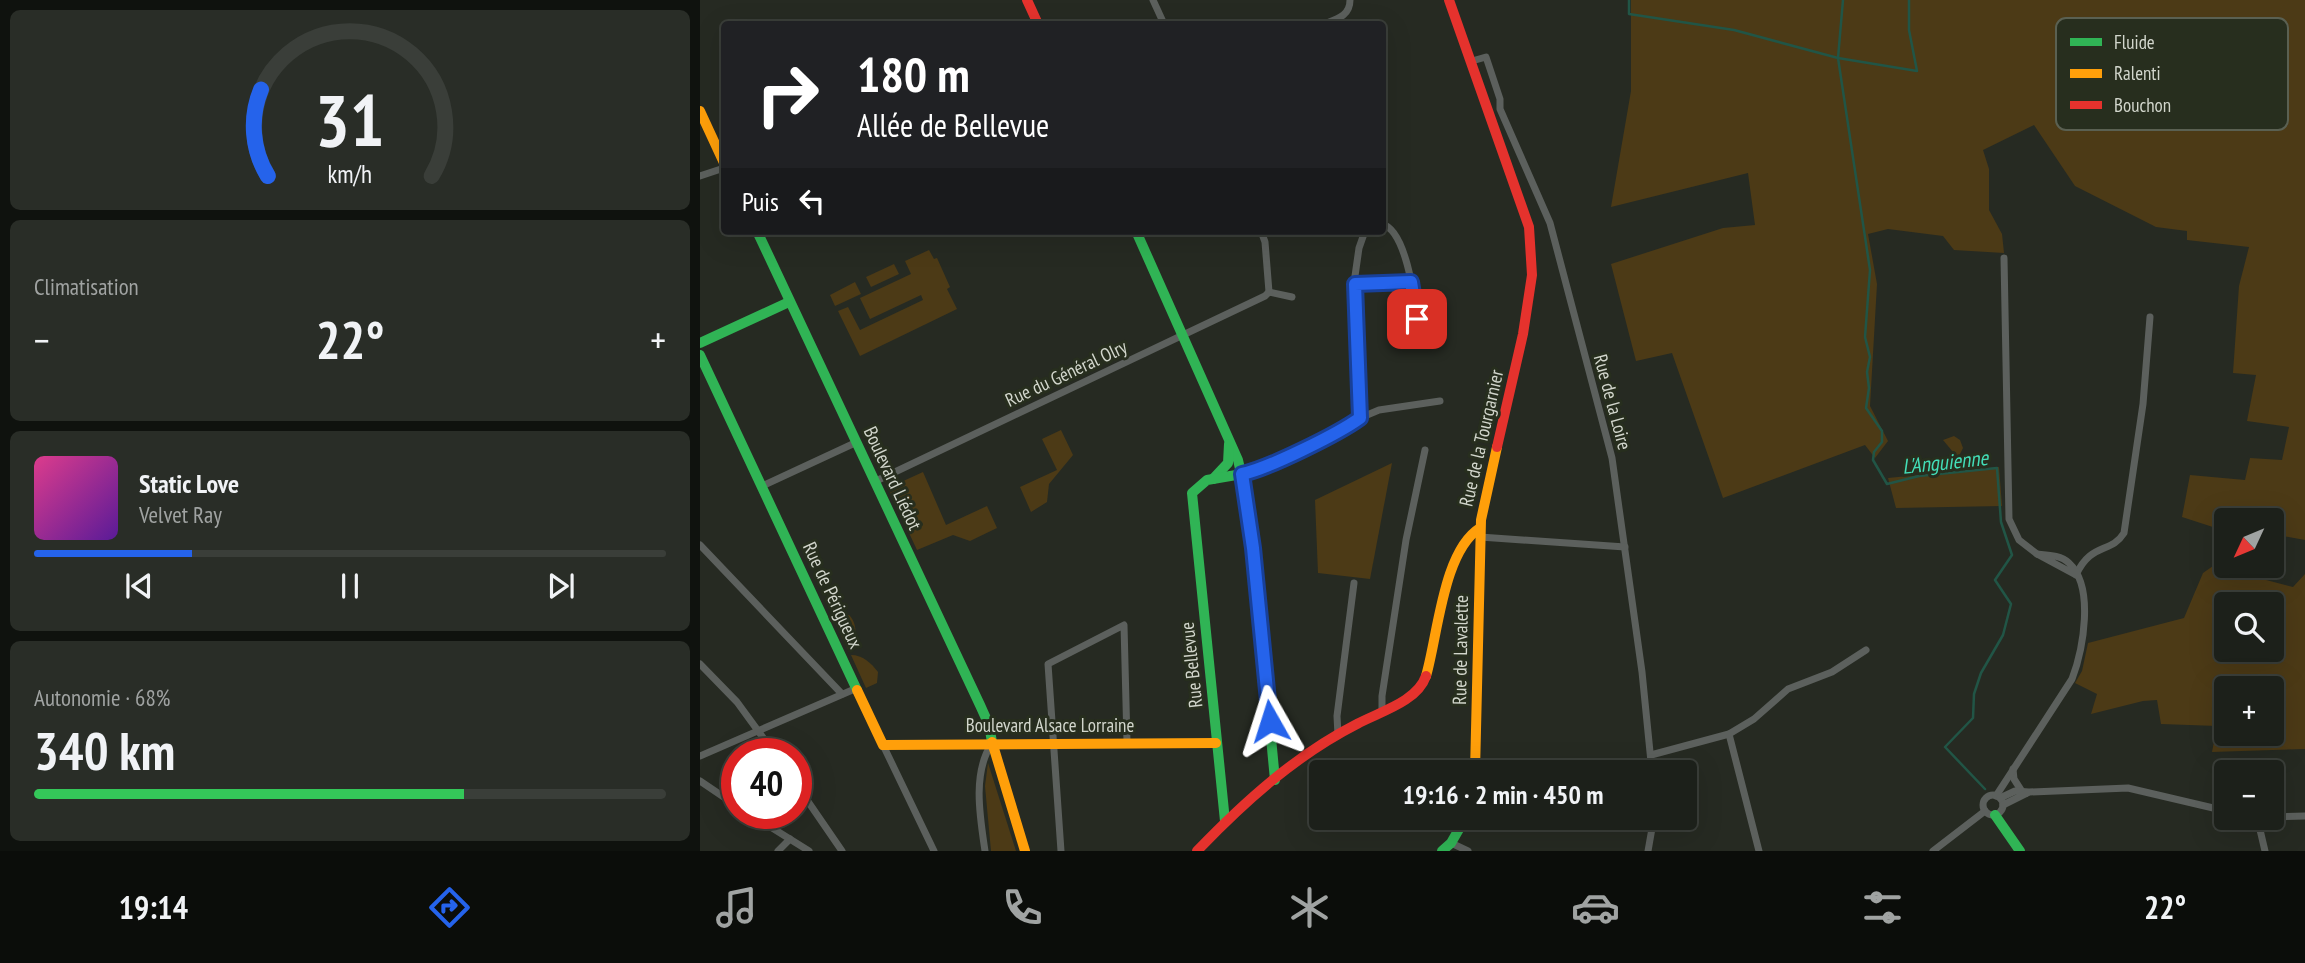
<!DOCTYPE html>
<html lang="fr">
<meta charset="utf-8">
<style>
body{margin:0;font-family:"PT Sans Narrow",sans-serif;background:#292d27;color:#f1f3f6;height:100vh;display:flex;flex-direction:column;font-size:26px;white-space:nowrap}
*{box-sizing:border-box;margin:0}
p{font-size:23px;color:#a0a3a2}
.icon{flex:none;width:38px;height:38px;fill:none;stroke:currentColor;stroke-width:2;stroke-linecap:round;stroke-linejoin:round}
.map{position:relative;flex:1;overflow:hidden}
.drawer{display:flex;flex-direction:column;gap:10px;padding:10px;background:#0f120e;width:700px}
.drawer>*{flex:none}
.banner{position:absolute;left:21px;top:21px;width:665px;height:214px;border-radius:7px;box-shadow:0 7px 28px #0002,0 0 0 2px #3a3e39;background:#202124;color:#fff;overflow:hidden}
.needle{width:46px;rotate:226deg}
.buttons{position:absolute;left:1514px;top:508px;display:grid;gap:14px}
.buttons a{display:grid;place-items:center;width:70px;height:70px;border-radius:7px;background:#1c201a;box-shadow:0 7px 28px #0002,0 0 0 2px #3a3e39;font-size:35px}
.speed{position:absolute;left:21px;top:738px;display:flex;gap:14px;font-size:35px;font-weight:700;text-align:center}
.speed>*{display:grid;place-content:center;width:91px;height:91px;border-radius:50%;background:#1c201a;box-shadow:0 7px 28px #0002,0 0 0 2px #3a3e39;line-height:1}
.speed .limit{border:10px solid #d22;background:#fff;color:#111}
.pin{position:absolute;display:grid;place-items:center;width:60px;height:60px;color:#fff;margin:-30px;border-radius:14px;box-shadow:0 4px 10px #0006}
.me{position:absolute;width:77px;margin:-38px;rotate:354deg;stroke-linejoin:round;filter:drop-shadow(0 0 5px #0008)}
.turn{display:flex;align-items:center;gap:24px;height:147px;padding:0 21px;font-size:32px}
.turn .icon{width:91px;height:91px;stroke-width:2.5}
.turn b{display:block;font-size:49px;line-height:60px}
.then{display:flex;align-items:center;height:66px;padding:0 21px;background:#0003;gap:14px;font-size:26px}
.big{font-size:52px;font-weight:600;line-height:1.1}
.drawer .widget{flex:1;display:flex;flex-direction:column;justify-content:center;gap:10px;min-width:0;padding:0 24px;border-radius:10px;background:#292d27}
.drawer .dial{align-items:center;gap:0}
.dial svg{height:182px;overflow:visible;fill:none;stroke:#3a3e39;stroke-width:7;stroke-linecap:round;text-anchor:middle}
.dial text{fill:#f1f3f6;stroke:none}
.song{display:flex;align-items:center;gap:21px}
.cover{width:84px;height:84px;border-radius:10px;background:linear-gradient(135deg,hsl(330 70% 55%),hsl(270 70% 35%))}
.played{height:7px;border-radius:4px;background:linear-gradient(90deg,#2563eb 25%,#3a3e39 25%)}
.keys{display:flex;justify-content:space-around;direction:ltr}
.heat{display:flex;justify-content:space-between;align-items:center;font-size:38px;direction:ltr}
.charge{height:10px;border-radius:5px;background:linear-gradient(90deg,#34c759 68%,#3a3e39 0)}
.trip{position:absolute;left:609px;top:760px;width:388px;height:70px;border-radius:7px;background:#1c201a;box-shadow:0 7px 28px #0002,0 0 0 2px #3a3e39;font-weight:600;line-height:70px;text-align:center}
.menu{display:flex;height:112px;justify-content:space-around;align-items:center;background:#0b0d0a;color:#a0a3a2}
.menu .icon{width:49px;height:49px}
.menu .current{color:#2563eb}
.menu b{font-size:32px;color:#f1f3f6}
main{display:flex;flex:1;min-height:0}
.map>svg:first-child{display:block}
.green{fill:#4c3a16;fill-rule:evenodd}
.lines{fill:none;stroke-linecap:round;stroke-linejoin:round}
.stream{stroke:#215546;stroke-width:2.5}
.street{stroke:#5c605d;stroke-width:7}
.fast{stroke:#30b455;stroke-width:10}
.slow{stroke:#ff9f0a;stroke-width:10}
.jam{stroke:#e5322d;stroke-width:10}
.route-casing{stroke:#184099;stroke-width:18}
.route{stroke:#2563eb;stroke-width:12}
.labels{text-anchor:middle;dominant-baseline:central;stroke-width:6;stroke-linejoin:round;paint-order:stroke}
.street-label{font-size:19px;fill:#d2d6cc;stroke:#272e1e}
.water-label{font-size:21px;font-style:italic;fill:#43deb8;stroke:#272e1e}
.key{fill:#272e1e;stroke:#5a6052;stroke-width:2}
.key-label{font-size:19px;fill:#d2d6cc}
</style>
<main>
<section class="drawer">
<div class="widget dial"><svg viewBox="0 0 100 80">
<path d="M14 69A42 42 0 1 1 86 69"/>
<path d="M14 69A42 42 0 0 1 11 31" stroke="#2563eb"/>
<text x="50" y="56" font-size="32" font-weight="700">31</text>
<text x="50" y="72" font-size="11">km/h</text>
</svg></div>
<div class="widget"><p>Climatisation</p>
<div class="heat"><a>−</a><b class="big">22°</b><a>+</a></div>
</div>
<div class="widget">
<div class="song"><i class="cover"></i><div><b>Static Love</b><p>Velvet Ray</p></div></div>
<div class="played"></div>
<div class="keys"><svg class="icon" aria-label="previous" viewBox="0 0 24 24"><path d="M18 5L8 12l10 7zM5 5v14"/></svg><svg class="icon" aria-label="pause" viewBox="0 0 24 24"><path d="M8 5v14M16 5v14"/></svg><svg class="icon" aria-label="next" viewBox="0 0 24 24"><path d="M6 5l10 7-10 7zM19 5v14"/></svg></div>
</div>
<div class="widget"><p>Autonomie · 68%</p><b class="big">340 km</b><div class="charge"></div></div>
</section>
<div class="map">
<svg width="1605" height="851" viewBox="0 0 1605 851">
<rect width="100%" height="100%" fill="#262a22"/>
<!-- green -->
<g class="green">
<polygon points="931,0 1605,0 1605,540 1572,534 1572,520 1526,520 1523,521 1519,529 1482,517 1490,475 1545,480 1550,458 1582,460 1589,427 1547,421 1556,375 1533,373 1539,286 1549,247 1487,240 1487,231 1456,227 1375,186 1334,125 1283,150 1289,169 1289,210 1302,234 1304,253 1254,250 1243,236 1188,229 1168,234 1177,284 1170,406 1188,441 1175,458 1165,445 1023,498 972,353 936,361 911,264 1023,228 1055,225 1048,173 911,207 931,91"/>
<polygon points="229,250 234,259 237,258 250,287 247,289 257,309 160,356 138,311 148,307 160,330 223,300 221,295 170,319 160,298 211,274 205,261"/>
<polygon points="194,264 199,274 171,287 166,277"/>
<polygon points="155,282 161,294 135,306 130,295"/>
<polygon points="361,430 373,455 349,484 347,502 331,512 320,487 357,470 342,439"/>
<polygon points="1254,436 1260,440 1263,448 1258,458 1243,440"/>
<polygon points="692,463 670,579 618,573 615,500"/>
<polygon points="1299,467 1302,506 1196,508 1188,478"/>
<polygon points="223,472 246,525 287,506 297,528 270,541 253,535 217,550 188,488"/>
<path d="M 1513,566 L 1593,587 L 1605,574 L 1605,749 L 1512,752 L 1517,726 L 1461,724 L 1457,700 L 1443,701 L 1391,714 L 1397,694 L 1375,683 L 1382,671 L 1388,643 L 1484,618 L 1503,573 ZM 1526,604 L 1572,604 L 1572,649 L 1526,649 ZM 1526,688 L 1572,688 L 1572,733 L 1526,733 Z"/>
<path d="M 138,615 L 149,615 C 159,625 156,641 149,652 L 133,618 Z"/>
<path d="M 151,655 C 163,655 171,663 178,672 L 177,683 L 166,688 Z"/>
<polygon points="288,763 316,851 291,851 285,786"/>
</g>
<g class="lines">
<!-- stream -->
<g class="stream">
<polyline points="929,0 929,14 1034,30 1138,58 1170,270 1165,337 1170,357 1167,372 1169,388 1166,408 1182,431 1182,442 1174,452 1173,460 1187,484 1219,476 1297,468 1301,522 1312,555 1295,580 1311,604 1303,635 1281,673 1274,694 1273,718 1245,747 1285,789"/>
<polyline points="1143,0 1138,58 1217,71 1209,30 1209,0"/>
</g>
<!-- street -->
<g class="street">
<polyline points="453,0 464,24"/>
<path d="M 624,24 C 637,19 650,16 650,0"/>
<polyline points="772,61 786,57 800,99 800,109 850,223 912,458 942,672 952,772"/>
<polyline points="0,176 24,168"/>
<path d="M 682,224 C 709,231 716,313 720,338"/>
<polyline points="561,231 565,242 569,292"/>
<polyline points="1304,258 1309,519 1319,540 1337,554"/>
<polyline points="655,284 711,282"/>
<polyline points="569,292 592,297"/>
<polyline points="660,418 679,410 740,401"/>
<path d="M 542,474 C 567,469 639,434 660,418 L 655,276 L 659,248 L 665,231"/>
<polyline points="176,481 565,296 569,292"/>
<polyline points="62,486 157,442"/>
<polyline points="780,537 925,547"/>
<polyline points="0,545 142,694"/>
<path d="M 1376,575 C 1391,542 1411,554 1424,533 L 1443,404 L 1450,317"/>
<polyline points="0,664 37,702 75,754"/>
<polyline points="682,711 682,696 706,540 725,450"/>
<polyline points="1029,734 1059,851"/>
<polyline points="638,735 637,716 654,583"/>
<polyline points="183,745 234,851"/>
<polyline points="951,755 1029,734 1054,719 1088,689 1132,672 1166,650"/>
<polyline points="0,756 157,688"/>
<polyline points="1313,769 1314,779 1321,790"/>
<polyline points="0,781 37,806"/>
<polyline points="96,784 142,851"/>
<circle cx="1293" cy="805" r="10"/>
<path d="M 1296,796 L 1372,679 C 1383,650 1395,587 1369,563 C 1361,555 1347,555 1337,554 L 1376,575"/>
<polyline points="1300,798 1315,791 1329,792 1428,788 1526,811"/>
<polyline points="1303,805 1327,793"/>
<polyline points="50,814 109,851"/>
<polyline points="1557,817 1565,851"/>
<polyline points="1572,817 1605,816"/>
<polyline points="751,843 768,851"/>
<polyline points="78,851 90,839"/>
<path d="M 285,851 C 280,817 272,773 292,743"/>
<polyline points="361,851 348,664 424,625 427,742"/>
<polyline points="948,851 954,817"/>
<polyline points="1233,851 1285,811"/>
</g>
<!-- fast -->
<g class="fast">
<polyline points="57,231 280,705 289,725 292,742"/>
<polyline points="436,231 538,460 546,495 553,548 575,780"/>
<polyline points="0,343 89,302"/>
<polyline points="0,355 157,690"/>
<polyline points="513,479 528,463 529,444"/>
<polyline points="1295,815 1320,851"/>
<polyline points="525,821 492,493 507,480 542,474"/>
<polyline points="742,851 751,843 766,817"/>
</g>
<!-- slow -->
<g class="slow">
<polyline points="0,111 24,163"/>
<path d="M 726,676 C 738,635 743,551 780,528"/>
<polyline points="157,690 183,745 516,743"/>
<polyline points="292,742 325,851"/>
<polyline points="775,772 781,520 797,447"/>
</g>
<!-- jam -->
<g class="jam">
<polyline points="327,0 338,24"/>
<polyline points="749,0 829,227 832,275 823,334 797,447"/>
<path d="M 497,851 C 544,802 596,755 657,724 C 679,712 717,702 726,676"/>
</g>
</g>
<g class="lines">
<defs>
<path id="route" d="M 570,721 L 553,548 L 542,474 C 567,469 638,434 660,418 L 655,284 L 711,282 L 717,319"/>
</defs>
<!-- route casing -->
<use href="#route" class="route-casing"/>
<!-- route -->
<use href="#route" class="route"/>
</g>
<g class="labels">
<!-- street labels -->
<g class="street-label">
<text transform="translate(366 373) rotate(-25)">Rue du Général Olry</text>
<text transform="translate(913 402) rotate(75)">Rue de la Loire</text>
<text transform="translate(781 438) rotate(-77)">Rue de la Tourgarnier</text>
<text transform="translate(193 478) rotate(65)">Boulevard Liédot</text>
<text transform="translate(133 595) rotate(65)">Rue de Périgueux</text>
<text transform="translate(760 650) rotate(-89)">Rue de Lavalette</text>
<text transform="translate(491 665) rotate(-96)">Rue Bellevue</text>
<text x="350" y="725">Boulevard Alsace Lorraine</text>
</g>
<!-- water labels -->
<g class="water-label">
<text transform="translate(1245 462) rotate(-6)">L'Anguienne</text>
</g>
</g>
<!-- legend -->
<rect x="1356" y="18" width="232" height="112" rx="10" class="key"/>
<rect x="1370" y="38" width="32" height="8" fill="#30b455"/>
<rect x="1370" y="69" width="32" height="9" fill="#ff9f0a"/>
<rect x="1370" y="101" width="32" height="8" fill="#e5322d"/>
<g class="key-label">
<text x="1414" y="49">Fluide</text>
<text x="1414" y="80">Ralenti</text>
<text x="1414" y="112">Bouchon</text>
</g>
</svg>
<div class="buttons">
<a><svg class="needle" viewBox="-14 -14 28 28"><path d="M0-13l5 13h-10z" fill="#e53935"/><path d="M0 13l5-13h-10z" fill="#a0a3a2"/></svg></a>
<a><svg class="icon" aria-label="search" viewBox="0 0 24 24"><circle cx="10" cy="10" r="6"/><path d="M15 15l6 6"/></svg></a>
<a>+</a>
<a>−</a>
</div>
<div class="speed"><div class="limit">40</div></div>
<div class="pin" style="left:717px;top:319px;background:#d93025"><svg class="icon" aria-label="arrive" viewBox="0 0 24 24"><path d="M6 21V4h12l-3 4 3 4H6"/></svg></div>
<svg class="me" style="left:570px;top:721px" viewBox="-20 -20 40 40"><path d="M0-17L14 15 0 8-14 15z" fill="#2563eb" stroke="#fff" stroke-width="4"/></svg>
<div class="trip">19:16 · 2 min · 450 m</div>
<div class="banner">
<div class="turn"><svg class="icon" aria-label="right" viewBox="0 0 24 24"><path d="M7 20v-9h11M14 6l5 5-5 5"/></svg><div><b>180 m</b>Allée de Bellevue</div></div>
<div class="then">Puis<svg class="icon" aria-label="left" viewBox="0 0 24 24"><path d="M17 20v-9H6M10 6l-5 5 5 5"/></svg></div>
</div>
</div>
</main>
<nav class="menu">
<b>19:14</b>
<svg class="icon current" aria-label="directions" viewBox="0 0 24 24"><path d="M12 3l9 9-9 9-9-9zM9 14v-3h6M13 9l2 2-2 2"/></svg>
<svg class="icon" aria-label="music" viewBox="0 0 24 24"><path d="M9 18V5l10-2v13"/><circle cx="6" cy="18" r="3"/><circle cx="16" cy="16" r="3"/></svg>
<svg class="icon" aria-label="phone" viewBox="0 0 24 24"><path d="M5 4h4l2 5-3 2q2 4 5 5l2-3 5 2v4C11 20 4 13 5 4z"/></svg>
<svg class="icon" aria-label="climate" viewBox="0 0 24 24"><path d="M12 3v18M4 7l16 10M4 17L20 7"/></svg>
<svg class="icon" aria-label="car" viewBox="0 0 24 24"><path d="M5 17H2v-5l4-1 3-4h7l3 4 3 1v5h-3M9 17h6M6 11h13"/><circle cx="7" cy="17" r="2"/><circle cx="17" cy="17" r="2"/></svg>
<svg class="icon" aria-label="filters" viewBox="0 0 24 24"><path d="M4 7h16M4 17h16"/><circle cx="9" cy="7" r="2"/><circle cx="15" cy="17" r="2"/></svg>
<b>22°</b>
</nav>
